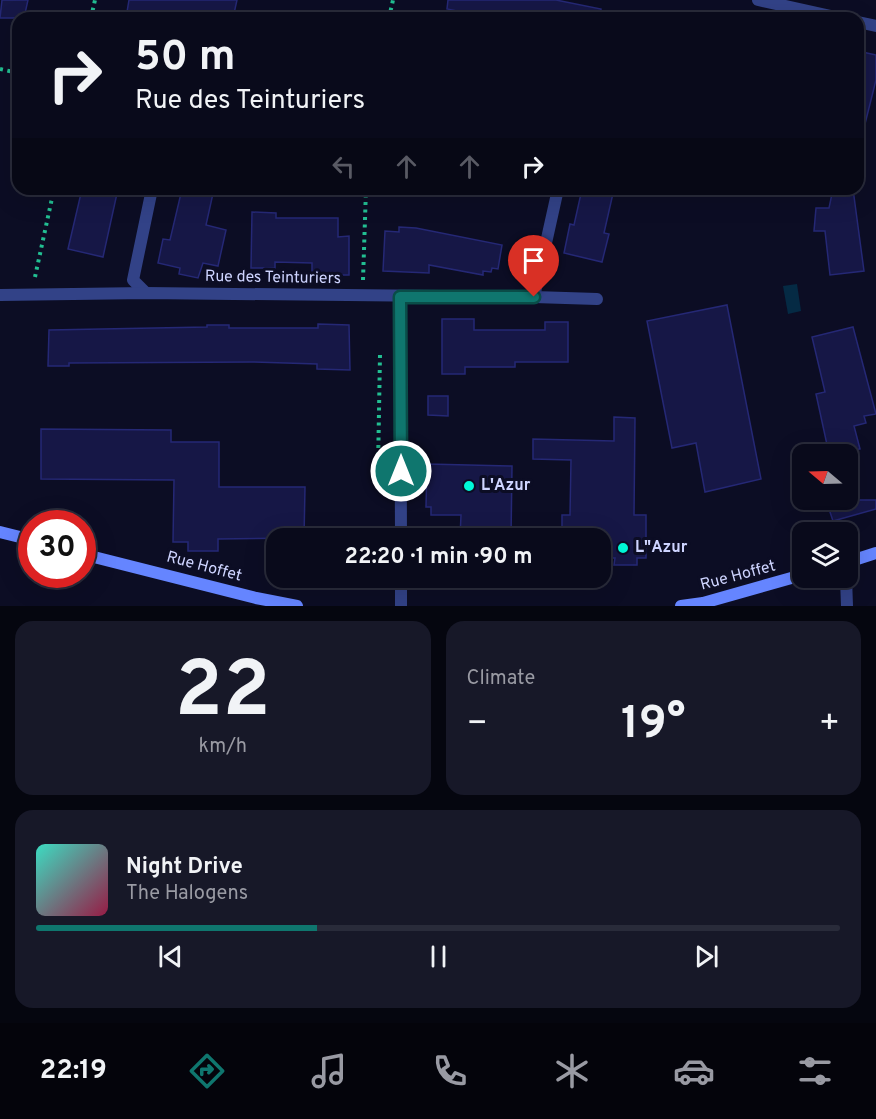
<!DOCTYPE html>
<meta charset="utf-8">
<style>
body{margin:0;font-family:Overpass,sans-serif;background:#171828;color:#f1f3f6;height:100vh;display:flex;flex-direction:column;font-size:22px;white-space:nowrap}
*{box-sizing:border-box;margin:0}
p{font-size:20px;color:#999aa3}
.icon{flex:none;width:33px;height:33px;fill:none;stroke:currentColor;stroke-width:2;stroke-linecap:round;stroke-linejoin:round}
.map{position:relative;height:606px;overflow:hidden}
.sheet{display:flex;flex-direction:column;gap:15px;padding:15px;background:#05060f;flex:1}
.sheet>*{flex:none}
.guide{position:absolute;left:12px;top:12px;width:852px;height:183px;border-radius:18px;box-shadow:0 6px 24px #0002,0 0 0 2px #292b3a;background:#090a1b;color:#f1f3f6;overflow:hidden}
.needle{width:39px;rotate:289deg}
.fabs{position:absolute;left:792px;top:444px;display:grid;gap:12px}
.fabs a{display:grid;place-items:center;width:66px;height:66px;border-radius:12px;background:#090a1b;box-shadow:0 6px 24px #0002,0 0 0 2px #292b3a;font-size:30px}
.speed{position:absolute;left:18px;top:510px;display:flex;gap:12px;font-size:30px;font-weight:700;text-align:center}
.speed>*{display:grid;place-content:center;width:78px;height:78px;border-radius:50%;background:#090a1b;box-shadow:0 6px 24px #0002,0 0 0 2px #292b3a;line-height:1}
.speed .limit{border:9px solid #d22;background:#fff;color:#111}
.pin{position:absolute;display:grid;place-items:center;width:51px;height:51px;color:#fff;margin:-62px -26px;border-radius:50% 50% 50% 0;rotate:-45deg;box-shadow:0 0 6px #0007}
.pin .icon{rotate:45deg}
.me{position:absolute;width:66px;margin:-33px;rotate:0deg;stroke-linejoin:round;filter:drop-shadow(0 0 4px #0008)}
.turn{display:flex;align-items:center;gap:21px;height:126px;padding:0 24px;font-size:27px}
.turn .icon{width:78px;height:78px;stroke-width:2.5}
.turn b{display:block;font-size:42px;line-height:51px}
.lanes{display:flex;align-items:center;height:57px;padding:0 24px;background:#0003;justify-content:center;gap:30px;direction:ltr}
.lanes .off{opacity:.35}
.big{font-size:45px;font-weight:700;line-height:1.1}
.sheet .widget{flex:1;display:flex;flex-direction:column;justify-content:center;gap:9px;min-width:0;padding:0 21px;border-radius:18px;background:#171828}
.sheet .dial{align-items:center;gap:0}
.dial b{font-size:78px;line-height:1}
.song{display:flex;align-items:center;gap:18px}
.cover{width:72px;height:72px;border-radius:9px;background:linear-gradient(135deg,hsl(170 70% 55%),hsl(340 70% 35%))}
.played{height:6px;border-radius:3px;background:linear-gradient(90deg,#0f766e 35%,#292b3a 35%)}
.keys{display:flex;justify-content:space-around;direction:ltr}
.heat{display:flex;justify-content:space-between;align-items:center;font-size:33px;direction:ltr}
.sheet .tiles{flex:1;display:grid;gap:15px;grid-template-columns:1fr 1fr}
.widget:last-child{grid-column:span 2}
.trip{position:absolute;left:266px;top:528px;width:345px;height:60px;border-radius:18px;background:#090a1b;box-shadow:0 6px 24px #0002,0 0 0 2px #292b3a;font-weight:700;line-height:60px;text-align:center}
.dock{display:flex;height:96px;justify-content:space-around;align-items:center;background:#04040b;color:#999aa3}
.dock .icon{width:42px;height:42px}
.dock .on{color:#0f766e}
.dock b{font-size:27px;color:#f1f3f6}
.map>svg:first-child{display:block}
.water{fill:#052a44}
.building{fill:#161746;stroke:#252875;stroke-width:1.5}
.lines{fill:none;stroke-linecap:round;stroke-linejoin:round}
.path{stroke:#22bf92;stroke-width:4;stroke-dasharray:3 4.5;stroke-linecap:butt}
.minor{stroke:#324287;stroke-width:12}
.secondary{stroke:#6585ff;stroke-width:12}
.route-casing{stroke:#0a4d48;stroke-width:15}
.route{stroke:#0f766e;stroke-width:10}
.poi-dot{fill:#00f9d9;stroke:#0c0d24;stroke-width:2}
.labels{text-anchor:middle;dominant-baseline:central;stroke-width:6;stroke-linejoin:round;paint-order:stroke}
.street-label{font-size:16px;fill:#ced4ff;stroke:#0c0d24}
.poi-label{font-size:16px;font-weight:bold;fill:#ced4ff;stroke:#0c0d24;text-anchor:start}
</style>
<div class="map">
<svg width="876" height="606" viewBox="0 0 876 606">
<rect width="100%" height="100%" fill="#0c0d24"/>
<!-- water -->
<polygon class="water" points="797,284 801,311 788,314 783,286"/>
<!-- building -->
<g class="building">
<polygon points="2,0 28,0 24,18 0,18"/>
<polygon points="129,0 237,0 233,18 126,18"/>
<polygon points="448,0 556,0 601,9 600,18 492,18 447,9"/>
<polygon points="858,51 876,55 876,80 865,124 858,123"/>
<polygon points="82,189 118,189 103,257 68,249"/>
<polygon points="182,189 214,189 206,225 226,230 218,266 203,263 198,278 179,274 180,268 158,263 163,239 170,240"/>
<polygon points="582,189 614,189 604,233 609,234 602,262 564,253 570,224 574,225"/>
<polygon points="833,189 853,189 864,271 830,275 825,231 814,231 816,208 829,208"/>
<polygon points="252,212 276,213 276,218 338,218 338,237 349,236 349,275 312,275 312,263 275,262 275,268 251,268"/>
<polygon points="399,227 416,228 502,245 498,269 492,268 491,272 483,271 483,275 429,265 429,273 383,271 385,231 399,232"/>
<polygon points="727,305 761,479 705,492 696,443 672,448 647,321"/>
<polygon points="442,319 474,319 474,330 545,330 545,322 568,322 568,362 515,362 515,367 465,367 465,374 442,374"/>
<polygon points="318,324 349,325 350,370 317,369 317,364 253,362 69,363 69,366 48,366 49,330 207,327 207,325 229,325 229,328 318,328"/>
<polygon points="853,327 876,414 864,416 866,423 854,426 860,449 829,454 816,394 825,392 812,337"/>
<polygon points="428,396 448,396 448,416 428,415"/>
<polygon points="614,417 635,418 634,515 646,515 646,558 637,558 637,565 614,565 615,558 600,558 600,538 562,538 562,515 570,515 571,460 533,459 533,439 614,441"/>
<polygon points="41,429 171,430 171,442 219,442 219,487 305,487 304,538 218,539 218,551 188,551 188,542 173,542 174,480 41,479"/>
<polygon points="427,464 512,466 511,538 460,538 461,515 431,515 431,507 426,507"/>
<polygon points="826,500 876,500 876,509 833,521"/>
</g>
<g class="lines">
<!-- path -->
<g class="path">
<polyline points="91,18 95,0"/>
<polyline points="389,18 393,0"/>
<polyline points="0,69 18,73"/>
<polyline points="35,277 54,189"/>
<polyline points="363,280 366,189"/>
<polyline points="380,355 378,468 382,479"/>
</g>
<!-- minor -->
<g class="minor">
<polyline points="758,0 840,18"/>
<polyline points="858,22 876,26"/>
<polyline points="146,293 133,280 152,189"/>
<polyline points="0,295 146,293 534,297 558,189"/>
<polyline points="400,297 401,538"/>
<polyline points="534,297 597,299"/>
<polyline points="401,578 401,606"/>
<polyline points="846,578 847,606"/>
</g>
<!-- secondary -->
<g class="secondary">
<polyline points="0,532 32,540"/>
<polyline points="82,554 256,598 297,606"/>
<polyline points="848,562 876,553"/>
<polyline points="681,606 703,603 802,575"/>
</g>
</g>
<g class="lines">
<defs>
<polyline id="route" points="401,471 400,297 534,297"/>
</defs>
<!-- route casing -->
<use href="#route" class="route-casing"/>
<!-- route -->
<use href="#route" class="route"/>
</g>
<!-- markers -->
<g class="poi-dot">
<circle cx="469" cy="486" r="6"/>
<circle cx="623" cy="548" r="6"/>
</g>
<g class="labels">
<!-- street labels -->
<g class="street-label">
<text transform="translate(273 278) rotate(1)">Rue des Teinturiers</text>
<text transform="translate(204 567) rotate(15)">Rue Hoffet</text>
<text transform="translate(738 576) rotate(-15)">Rue Hoffet</text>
</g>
<!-- poi labels -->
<g class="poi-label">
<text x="481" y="486">L'Azur</text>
<text x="635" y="548">L"Azur</text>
</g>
</g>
</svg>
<div class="fabs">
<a><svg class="needle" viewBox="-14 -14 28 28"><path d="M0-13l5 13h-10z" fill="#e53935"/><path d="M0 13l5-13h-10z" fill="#999aa3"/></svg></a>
<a><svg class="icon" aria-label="layers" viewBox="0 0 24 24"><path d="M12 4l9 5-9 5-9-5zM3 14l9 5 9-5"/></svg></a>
</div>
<div class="speed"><div class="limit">30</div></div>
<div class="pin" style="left:534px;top:297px;background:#d93025"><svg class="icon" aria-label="arrive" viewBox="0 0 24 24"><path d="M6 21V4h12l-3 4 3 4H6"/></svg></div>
<svg class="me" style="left:401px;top:471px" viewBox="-20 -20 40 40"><circle r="17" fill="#0f766e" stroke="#fff" stroke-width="3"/><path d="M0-11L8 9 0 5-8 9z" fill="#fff"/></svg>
<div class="trip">22:20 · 1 min · 90 m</div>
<div class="guide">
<div class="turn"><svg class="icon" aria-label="right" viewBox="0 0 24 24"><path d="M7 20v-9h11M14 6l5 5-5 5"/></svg><div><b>50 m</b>Rue des Teinturiers</div></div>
<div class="lanes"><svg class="icon off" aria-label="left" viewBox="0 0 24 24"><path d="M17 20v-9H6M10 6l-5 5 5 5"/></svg><svg class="icon off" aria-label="ahead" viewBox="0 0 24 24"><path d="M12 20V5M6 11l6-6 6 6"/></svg><svg class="icon off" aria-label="ahead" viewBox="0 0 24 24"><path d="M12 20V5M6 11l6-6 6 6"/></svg><svg class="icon" aria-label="right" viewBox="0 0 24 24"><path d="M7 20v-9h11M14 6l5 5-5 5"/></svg></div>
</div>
</div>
<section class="sheet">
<div class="tiles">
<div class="widget dial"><b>22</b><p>km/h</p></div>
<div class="widget"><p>Climate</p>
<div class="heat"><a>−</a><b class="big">19°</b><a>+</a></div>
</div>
<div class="widget">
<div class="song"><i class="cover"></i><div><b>Night Drive</b><p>The Halogens</p></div></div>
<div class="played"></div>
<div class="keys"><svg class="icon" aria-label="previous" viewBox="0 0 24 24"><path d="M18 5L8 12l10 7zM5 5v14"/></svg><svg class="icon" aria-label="pause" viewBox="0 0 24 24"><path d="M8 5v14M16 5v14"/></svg><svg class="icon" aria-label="next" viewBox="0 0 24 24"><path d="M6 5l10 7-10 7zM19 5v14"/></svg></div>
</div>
</div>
</section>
<nav class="dock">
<b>22:19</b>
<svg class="icon on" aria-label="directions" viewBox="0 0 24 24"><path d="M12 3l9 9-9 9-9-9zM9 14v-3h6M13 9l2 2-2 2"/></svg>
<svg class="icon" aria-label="music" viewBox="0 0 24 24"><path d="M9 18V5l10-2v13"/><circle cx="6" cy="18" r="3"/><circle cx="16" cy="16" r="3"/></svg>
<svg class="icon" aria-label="phone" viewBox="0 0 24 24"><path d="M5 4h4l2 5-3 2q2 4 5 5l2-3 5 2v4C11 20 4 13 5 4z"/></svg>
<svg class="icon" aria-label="climate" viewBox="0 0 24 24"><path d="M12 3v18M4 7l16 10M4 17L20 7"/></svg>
<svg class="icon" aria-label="car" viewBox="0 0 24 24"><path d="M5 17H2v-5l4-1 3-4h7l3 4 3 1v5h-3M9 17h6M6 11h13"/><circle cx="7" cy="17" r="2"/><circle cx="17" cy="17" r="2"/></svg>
<svg class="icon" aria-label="filters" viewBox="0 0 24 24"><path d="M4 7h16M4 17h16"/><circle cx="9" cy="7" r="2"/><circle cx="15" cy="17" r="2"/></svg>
</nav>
